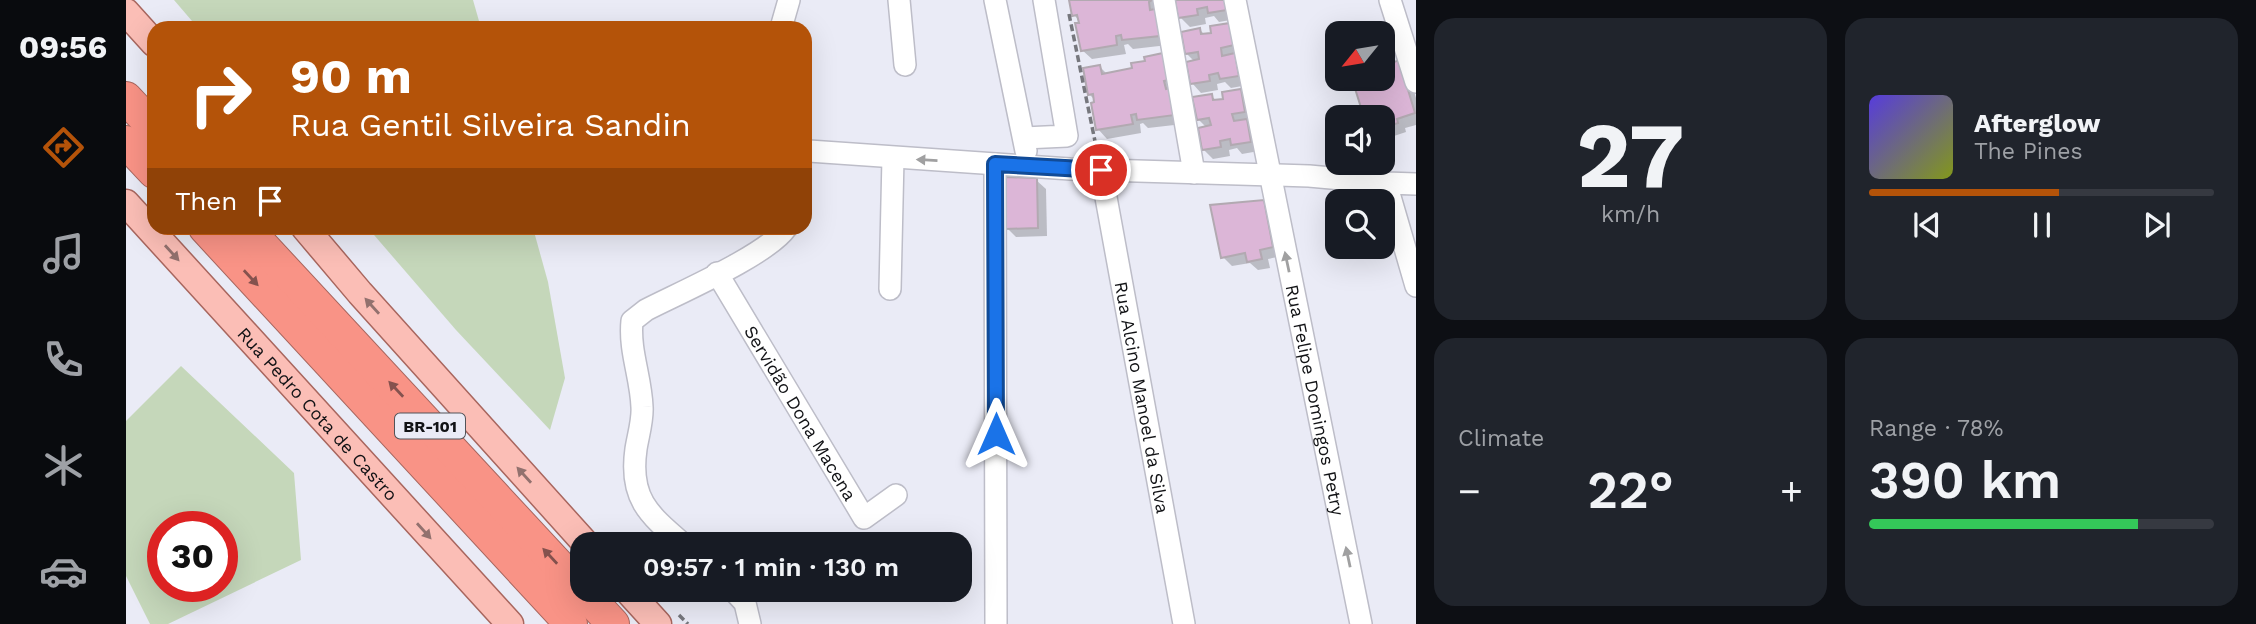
<!DOCTYPE html>
<meta charset="utf-8">
<style>
body{margin:0;font-family:"Work Sans",sans-serif;background:#20242c;color:#f1f3f6;height:100vh;display:flex;flex-direction:column;font-size:26px;white-space:nowrap}
*{box-sizing:border-box;margin:0}
p{font-size:23px;color:#9ea1a6}
.icon{flex:none;width:38px;height:38px;fill:none;stroke:currentColor;stroke-width:2;stroke-linecap:round;stroke-linejoin:round}
.map{position:relative;flex:1;overflow:hidden}
.panel{display:flex;flex-direction:column;gap:18px;padding:18px;background:#0d0f14;width:840px}
.panel>*{flex:none}
.banner{position:absolute;left:21px;top:21px;width:665px;height:214px;border-radius:21px;box-shadow:0 7px 28px #0002;background:#b45309;color:#fff;overflow:hidden}
.needle{width:46px;rotate:240deg}
.controls{position:absolute;left:1199px;top:21px;display:grid;gap:14px}
.controls a{display:grid;place-items:center;width:70px;height:70px;border-radius:14px;background:#171b24;box-shadow:0 7px 28px #0002;font-size:35px}
.speed{position:absolute;left:21px;top:511px;display:flex;gap:14px;font-size:35px;font-weight:700;text-align:center}
.speed>*{display:grid;place-content:center;width:91px;height:91px;border-radius:50%;background:#171b24;box-shadow:0 7px 28px #0002;line-height:1}
.speed .limit{border:10px solid #d22;background:#fff;color:#111}
.pin{position:absolute;display:grid;place-items:center;width:60px;height:60px;color:#fff;margin:-30px;border:4px solid #fff;border-radius:50%;box-shadow:0 2px 7px #0007}
.me{position:absolute;width:77px;margin:-38px;rotate:0deg;stroke-linejoin:round;filter:drop-shadow(0 0 5px #0008)}
.turn{display:flex;align-items:center;gap:24px;height:147px;padding:0 28px;font-size:32px}
.turn .icon{width:91px;height:91px;stroke-width:2.5}
.turn b{display:block;font-size:49px;line-height:60px}
.then{display:flex;align-items:center;height:66px;padding:0 28px;background:#0003;gap:14px;font-size:26px}
.big{font-size:52px;font-weight:600;line-height:1.1}
.panel .tile{flex:1;display:flex;flex-direction:column;justify-content:center;gap:10px;min-width:0;padding:0 24px;border-radius:21px;background:#20242c}
.panel .dial{align-items:center;gap:0}
.dial b{font-size:91px;line-height:1}
.song{display:flex;align-items:center;gap:21px}
.cover{width:84px;height:84px;border-radius:10px;background:linear-gradient(135deg,hsl(250 70% 55%),hsl(70 70% 35%))}
.played{height:7px;border-radius:4px;background:linear-gradient(90deg,#b45309 55%,#363941 55%)}
.keys{display:flex;justify-content:space-around;direction:ltr}
.heat{display:flex;justify-content:space-between;align-items:center;font-size:38px;direction:ltr}
.charge{height:10px;border-radius:5px;background:linear-gradient(90deg,#34c759 78%,#363941 0)}
.panel .tiles{flex:1;display:grid;gap:18px;grid-template-columns:repeat(2,1fr)}
.trip{position:absolute;left:444px;top:532px;width:402px;height:70px;border-radius:21px;background:#171b24;box-shadow:0 7px 28px #0002;font-weight:600;line-height:70px;text-align:center}
main{display:flex;flex:1;min-height:0}
.menu{display:flex;flex-direction:column;width:126px;justify-content:space-around;align-items:center;background:#090b0e;color:#9ea1a6}
.menu .icon{width:49px;height:49px}
.menu .on{color:#b45309}
.menu b{font-size:32px;color:#f1f3f6}
.map>svg:first-child{display:block}
.green{fill:#c5d7ba;fill-rule:evenodd}
.shadow{fill:#0003}
.building{fill:#dcb6d7;stroke:#b2a9b1;stroke-width:2}
.lines{fill:none;stroke-linecap:round;stroke-linejoin:round}
.minor-casing{stroke:#bdbdc8;stroke-width:24}
.major-casing{stroke:#a8665e;stroke-width:29}
.highway-casing{stroke:#a8665e;stroke-width:34}
.path{stroke:#76777d;stroke-width:3.5;stroke-dasharray:7 3.5;stroke-linecap:butt}
.minor{stroke:#fff;stroke-width:21}
.major{stroke:#fbbeb6;stroke-width:26}
.highway{stroke:#f99386;stroke-width:32}
.oneway{fill:#a0a0a1}
.oneway2{fill:#92716e}
.oneway3{fill:#85524e}
.route-casing{stroke:#114b97;stroke-width:18}
.route{stroke:#1a73e8;stroke-width:12}
.labels{text-anchor:middle;dominant-baseline:central;stroke-width:6;stroke-linejoin:round;paint-order:stroke}
.shield{fill:#eaebf6;stroke:#525358;stroke-width:2}
.shield-label{font-size:16px;font-weight:bold;fill:#111215}
.street-label{font-size:18px;fill:#111215;stroke:#eaebf6}
</style>
<main>
<nav class="menu">
<b>09:56</b>
<svg class="icon on" aria-label="directions" viewBox="0 0 24 24"><path d="M12 3l9 9-9 9-9-9zM9 14v-3h6M13 9l2 2-2 2"/></svg>
<svg class="icon" aria-label="music" viewBox="0 0 24 24"><path d="M9 18V5l10-2v13"/><circle cx="6" cy="18" r="3"/><circle cx="16" cy="16" r="3"/></svg>
<svg class="icon" aria-label="phone" viewBox="0 0 24 24"><path d="M5 4h4l2 5-3 2q2 4 5 5l2-3 5 2v4C11 20 4 13 5 4z"/></svg>
<svg class="icon" aria-label="climate" viewBox="0 0 24 24"><path d="M12 3v18M4 7l16 10M4 17L20 7"/></svg>
<svg class="icon" aria-label="car" viewBox="0 0 24 24"><path d="M5 17H2v-5l4-1 3-4h7l3 4 3 1v5h-3M9 17h6M6 11h13"/><circle cx="7" cy="17" r="2"/><circle cx="17" cy="17" r="2"/></svg>
</nav>
<div class="map">
<svg width="1290" height="624" viewBox="0 0 1290 624">
<rect width="100%" height="100%" fill="#eaebf6"/>
<!-- green -->
<g class="green">
<polygon points="48,0 347,0 355,28 72,28"/>
<polygon points="242,228 407,228 422,282 439,378 424,430 330,330"/>
<path d="M 55,366 L 168,473 L 175,560 L 42,624 L 24,624 L 0,576 L 0,421 ZM 37,527 L 96,527 L 96,586 L 37,586 Z"/>
</g>
<!-- shadow -->
<g class="shadow">
<polygon points="945,0 1033,0 1042,45 1007,49 1002,44 998,45 1000,54 966,59 956,50 954,21 948,15"/>
<polygon points="1051,0 1107,0 1110,19 1093,22 1088,16 1079,18 1080,24 1064,27 1054,17"/>
<polygon points="1103,25 1116,55 1109,56 1118,65 1122,85 1105,88 1099,82 1091,84 1092,90 1075,93 1066,83 1069,62 1060,53 1074,30 1079,35 1087,34"/>
<polygon points="1036,55 1057,124 1022,128 1017,123 1014,124 1015,133 981,139 972,129 970,101 963,94 973,66 982,75 1008,70"/>
<polygon points="1265,62 1282,72 1290,98 1290,125 1279,128 1280,132 1256,140 1256,117 1240,117 1228,79 1256,79"/>
<polygon points="1115,91 1124,100 1128,121 1121,122 1129,131 1133,151 1116,154 1111,148 1103,150 1104,156 1087,159 1077,149 1081,128 1072,119 1085,96 1091,101 1099,100"/>
<polygon points="910,180 920,189 921,236 890,237 881,228"/>
<polygon points="1137,202 1147,212 1156,256 1142,259 1144,268 1132,270 1124,263 1106,266 1097,257"/>
</g>
<!-- building -->
<g class="building">
<polygon points="943,0 1026,0 1023,2 1024,10 1029,9 1034,36 996,40 995,35 990,36 991,45 955,51 949,23 953,23 951,15 946,16"/>
<polygon points="1049,0 1100,0 1101,10 1082,13 1081,7 1071,9 1072,15 1052,18"/>
<polygon points="1104,23 1108,45 1095,48 1096,56 1109,53 1113,76 1094,79 1092,73 1083,75 1084,81 1064,84 1060,62 1073,59 1072,52 1059,54 1055,32 1074,28 1075,34 1085,33 1084,26"/>
<polygon points="1037,53 1042,80 1038,81 1040,89 1044,88 1049,115 1011,120 1010,114 1005,115 1007,124 970,130 965,103 968,102 967,94 962,95 957,68 974,65 976,74 1006,68 1005,63 1019,61 1018,57"/>
<polygon points="1265,60 1266,63 1273,60 1289,113 1271,119 1272,123 1256,128 1256,117 1238,117 1226,79 1256,79 1256,62"/>
<polygon points="1115,89 1119,112 1106,114 1108,121 1121,119 1125,142 1105,145 1104,139 1094,141 1095,147 1076,150 1072,128 1085,125 1083,118 1071,120 1066,97 1086,94 1087,100 1097,99 1096,92"/>
<polygon points="880,177 911,178 912,228 879,229"/>
<polygon points="1138,200 1147,247 1134,250 1136,259 1121,262 1119,253 1095,258 1084,205"/>
</g>
<g class="lines">
<defs>
<g id="minor">
<polyline points="773,0 779,65"/>
<polyline points="869,0 900,151"/>
<polyline points="1038,0 1068,173"/>
<path id="s1" d="M 1109,0 L 1235,624"/>
<polyline points="1264,0 1290,82"/>
<polyline points="655,28 663,0"/>
<polyline points="898,138 941,136 918,0"/>
<polyline points="683,151 944,169 1183,176 1260,183 1290,184"/>
<polyline points="869,164 870,624"/>
<path id="s2" d="M 975,170 L 1058,624"/>
<polyline points="1260,183 1290,286"/>
<path id="s3" d="M 591,273 L 738,518 L 770,495"/>
<polyline points="764,289 767,158"/>
<path d="M 557,544 C 522,514 503,498 510,449 C 512,436 517,420 516,407 C 515,377 503,351 506,321 L 520,310 C 553,293 641,255 660,228"/>
<polyline points="607,590 619,603 624,624"/>
</g>
<g id="major">
<polyline points="0,12 28,43"/>
<path id="s4" d="M 0,203 L 384,624"/>
<polyline points="179,228 234,293 460,544"/>
<polyline points="501,590 532,624"/>
</g>
<g id="highway">
<polyline points="0,98 28,128"/>
<polyline points="0,142 28,172"/>
<polyline points="79,228 445,624"/>
<polyline points="120,228 487,624"/>
</g>
</defs>
<!-- minor casing -->
<use href="#minor" class="minor-casing"/>
<!-- major casing -->
<use href="#major" class="major-casing"/>
<!-- highway casing -->
<use href="#highway" class="highway-casing"/>
<!-- path -->
<g class="path">
<polyline points="943,14 971,151"/>
<polyline points="553,615 562,624"/>
</g>
<!-- minor -->
<use href="#minor" class="minor"/>
<!-- major -->
<use href="#major" class="major"/>
<!-- highway -->
<use href="#highway" class="highway"/>
</g>
<!-- one-way arrows -->
<defs><path id="oneway-solid" d="M-6-.8H1V-3.2L6.5 0L1 3.2V.8H-6Z" transform="scale(1.75)"/></defs>
<g class="oneway">
<use href="#oneway-solid" transform="translate(801 160) rotate(-177)"/>
<use href="#oneway-solid" transform="translate(1161 262) rotate(-102)"/>
<use href="#oneway-solid" transform="translate(1222 557) rotate(-102)"/>
</g>
<g class="oneway2">
<use href="#oneway-solid" transform="translate(46 253) rotate(48)"/>
<use href="#oneway-solid" transform="translate(246 306) rotate(-132)"/>
<use href="#oneway-solid" transform="translate(398 475) rotate(-132)"/>
<use href="#oneway-solid" transform="translate(298 531) rotate(48)"/>
</g>
<g class="oneway3">
<use href="#oneway-solid" transform="translate(125 278) rotate(47)"/>
<use href="#oneway-solid" transform="translate(270 389) rotate(-133)"/>
<use href="#oneway-solid" transform="translate(424 556) rotate(-133)"/>
</g>
<g class="lines">
<defs>
<polyline id="route" points="870,434 869,164 975,170"/>
</defs>
<!-- route casing -->
<use href="#route" class="route-casing"/>
<!-- route -->
<use href="#route" class="route"/>
</g>
<g class="labels">
<!-- shield labels -->
<rect class="shield" x="269" y="413.5" width="70" height="25" rx="5"/>
<g class="shield-label">
<text x="304" y="426">BR-101</text>
</g>
<!-- street labels -->
<g class="street-label">
<text stroke="none"><textPath href="#s2" startOffset="231">Rua Alcino Manoel da Silva</textPath></text>
<text stroke="none"><textPath href="#s1" startOffset="408">Rua Felipe Domingos Petry</textPath></text>
<text stroke="none"><textPath href="#s3" startOffset="163">Servidão Dona Macena</textPath></text>
<text stroke="none"><textPath href="#s4" startOffset="285">Rua Pedro Cota de Castro</textPath></text>
</g>
</g>
</svg>
<div class="controls">
<a><svg class="needle" viewBox="-14 -14 28 28"><path d="M0-13l5 13h-10z" fill="#e53935"/><path d="M0 13l5-13h-10z" fill="#9ea1a6"/></svg></a>
<a><svg class="icon" aria-label="sound" viewBox="0 0 24 24"><path d="M4 9h4l5-4v14l-5-4H4zM17 9q2 3 0 6"/></svg></a>
<a><svg class="icon" aria-label="search" viewBox="0 0 24 24"><circle cx="10" cy="10" r="6"/><path d="M15 15l6 6"/></svg></a>
</div>
<div class="speed"><div class="limit">30</div></div>
<div class="pin" style="left:975px;top:170px;background:#d93025"><svg class="icon" aria-label="arrive" viewBox="0 0 24 24"><path d="M6 21V4h12l-3 4 3 4H6"/></svg></div>
<svg class="me" style="left:870px;top:434px" viewBox="-20 -20 40 40"><path d="M0-17L14 15 0 8-14 15z" fill="#1a73e8" stroke="#fff" stroke-width="4"/></svg>
<div class="trip">09:57 · 1 min · 130 m</div>
<div class="banner">
<div class="turn"><svg class="icon" aria-label="right" viewBox="0 0 24 24"><path d="M7 20v-9h11M14 6l5 5-5 5"/></svg><div><b>90 m</b>Rua Gentil Silveira Sandin</div></div>
<div class="then">Then<svg class="icon" aria-label="arrive" viewBox="0 0 24 24"><path d="M6 21V4h12l-3 4 3 4H6"/></svg></div>
</div>
</div>
<section class="panel">
<div class="tiles">
<div class="tile dial"><b>27</b><p>km/h</p></div>
<div class="tile">
<div class="song"><i class="cover"></i><div><b>Afterglow</b><p>The Pines</p></div></div>
<div class="played"></div>
<div class="keys"><svg class="icon" aria-label="previous" viewBox="0 0 24 24"><path d="M18 5L8 12l10 7zM5 5v14"/></svg><svg class="icon" aria-label="pause" viewBox="0 0 24 24"><path d="M8 5v14M16 5v14"/></svg><svg class="icon" aria-label="next" viewBox="0 0 24 24"><path d="M6 5l10 7-10 7zM19 5v14"/></svg></div>
</div>
<div class="tile"><p>Climate</p>
<div class="heat"><a>−</a><b class="big">22°</b><a>+</a></div>
</div>
<div class="tile"><p>Range · 78%</p><b class="big">390 km</b><div class="charge"></div></div>
</div>
</section>
</main>
